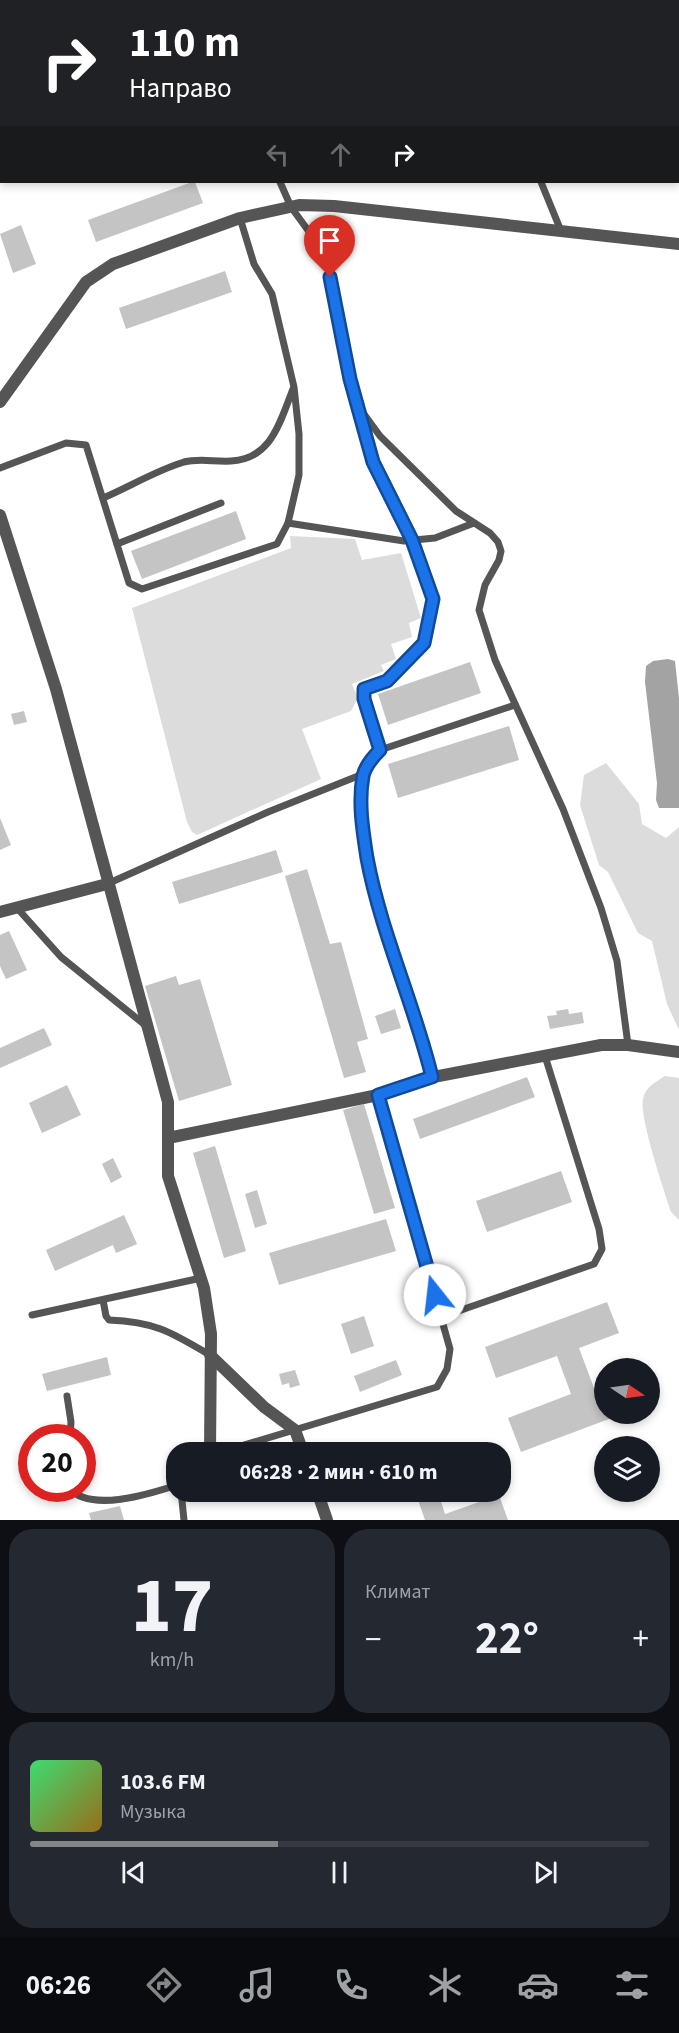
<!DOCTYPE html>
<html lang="ru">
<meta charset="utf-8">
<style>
body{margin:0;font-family:"Source Sans 3",sans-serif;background:#242831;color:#f1f3f6;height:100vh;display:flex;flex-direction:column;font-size:22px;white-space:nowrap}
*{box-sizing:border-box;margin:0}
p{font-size:20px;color:#9ea1a6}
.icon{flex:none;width:33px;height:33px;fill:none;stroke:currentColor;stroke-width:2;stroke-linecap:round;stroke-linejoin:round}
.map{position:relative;height:1520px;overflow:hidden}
.details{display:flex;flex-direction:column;gap:9px;padding:9px;background:#0d0f14;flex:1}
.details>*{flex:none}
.top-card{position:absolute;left:0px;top:0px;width:680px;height:183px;box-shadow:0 3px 9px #0003;background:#202124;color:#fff;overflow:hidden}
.needle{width:39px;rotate:103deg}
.controls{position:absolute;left:594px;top:1358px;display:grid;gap:12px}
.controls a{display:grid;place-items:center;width:66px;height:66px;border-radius:50%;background:#171b24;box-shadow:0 3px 9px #0003;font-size:30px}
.speed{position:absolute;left:18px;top:1424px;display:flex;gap:12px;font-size:30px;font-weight:700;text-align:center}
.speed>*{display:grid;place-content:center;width:78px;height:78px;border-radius:50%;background:#171b24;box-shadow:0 3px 9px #0003;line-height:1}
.speed .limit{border:9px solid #d22;background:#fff;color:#111}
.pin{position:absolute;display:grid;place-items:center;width:51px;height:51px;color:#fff;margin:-62px -26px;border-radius:50% 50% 50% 0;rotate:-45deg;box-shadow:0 0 6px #0007}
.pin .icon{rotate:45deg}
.me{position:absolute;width:66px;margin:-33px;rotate:344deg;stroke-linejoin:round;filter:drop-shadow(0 0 4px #0008)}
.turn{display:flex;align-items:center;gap:21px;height:126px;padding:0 30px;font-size:27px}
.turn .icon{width:78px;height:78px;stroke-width:2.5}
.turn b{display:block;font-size:42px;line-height:51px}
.lanes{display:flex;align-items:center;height:57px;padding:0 30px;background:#0003;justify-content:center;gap:30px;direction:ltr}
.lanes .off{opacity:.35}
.big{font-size:45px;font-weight:700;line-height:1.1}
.details .tile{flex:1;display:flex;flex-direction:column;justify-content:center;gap:9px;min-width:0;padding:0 21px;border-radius:24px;background:#242831}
.details .dial{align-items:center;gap:0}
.dial b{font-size:78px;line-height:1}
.song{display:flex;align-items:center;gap:18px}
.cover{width:72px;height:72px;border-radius:9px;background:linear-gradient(135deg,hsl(140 70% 55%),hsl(40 70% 35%))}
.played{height:6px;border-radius:3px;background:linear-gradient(90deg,#858687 40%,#363941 40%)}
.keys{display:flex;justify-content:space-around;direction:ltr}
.heat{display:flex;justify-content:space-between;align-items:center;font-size:33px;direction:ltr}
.details .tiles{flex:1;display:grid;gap:9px;grid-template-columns:1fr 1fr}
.tile:last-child{grid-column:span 2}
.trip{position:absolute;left:166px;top:1442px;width:345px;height:60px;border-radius:24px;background:#171b24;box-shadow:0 3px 9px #0003;font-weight:700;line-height:60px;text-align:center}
.tab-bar{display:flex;height:96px;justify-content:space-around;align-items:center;background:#090b0e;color:#9ea1a6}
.tab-bar .icon{width:42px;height:42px}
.tab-bar .active{color:#858687}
.tab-bar b{font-size:27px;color:#f1f3f6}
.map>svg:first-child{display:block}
.green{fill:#dcdcdc}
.water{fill:#a3a3a3}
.building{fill:#c4c4c4}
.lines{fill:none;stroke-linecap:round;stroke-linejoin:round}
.path{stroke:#777;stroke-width:2;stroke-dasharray:1.5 3;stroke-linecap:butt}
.lane{stroke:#555;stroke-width:7}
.street{stroke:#555;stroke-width:12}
.route-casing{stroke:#114b97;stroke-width:15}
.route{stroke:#1a73e8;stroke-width:10}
</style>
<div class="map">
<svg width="679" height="1520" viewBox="0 0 679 1520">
<rect width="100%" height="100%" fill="#fff"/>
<!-- green -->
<g class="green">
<polygon points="290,536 355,539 362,560 401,553 421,618 409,623 412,637 391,644 396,659 381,665 384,671 352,684 358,698 351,711 302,729 321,779 197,835 192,832 187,822 132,608 291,548"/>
<polygon points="606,763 639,804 642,824 666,838 679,827 679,1030 667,1004 652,941 638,933 608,872 599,865 580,805 584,775"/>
<path d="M 665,1076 L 679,1078 L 679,1220 L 671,1212 C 664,1190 639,1117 643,1099 C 645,1087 656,1082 665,1076 Z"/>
</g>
<!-- water -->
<polygon class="water" points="668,659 675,661 679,698 679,808 659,808 656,800 657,783 645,682 646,666 653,661"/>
<!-- building -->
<g class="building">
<polygon points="192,182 195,182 203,203 96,242 88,220"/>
<polygon points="21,225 36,264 13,273 0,234"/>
<polygon points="225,271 232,292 126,329 119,308"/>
<polygon points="236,511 246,539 142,579 131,551"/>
<polygon points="470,662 481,693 388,725 378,694"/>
<polygon points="24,711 27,722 14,725 11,714"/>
<polygon points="509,726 519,760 398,798 388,764"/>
<polygon points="0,818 11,845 0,850"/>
<polygon points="276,850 283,872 179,904 172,882"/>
<polygon points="307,869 330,944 341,942 368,1039 357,1042 366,1072 344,1078 285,876"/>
<polygon points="9,931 27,970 6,979 0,966 0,935"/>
<polygon points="176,976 179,985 200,979 232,1085 179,1101 145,986"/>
<polygon points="395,1009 401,1028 381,1034 375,1016"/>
<polygon points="568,1009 569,1014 582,1012 584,1023 550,1029 547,1016 557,1015 556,1011"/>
<polygon points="44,1028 52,1045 0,1068 0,1048"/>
<polygon points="527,1077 535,1097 420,1139 413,1119"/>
<polygon points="67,1085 81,1115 42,1133 29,1103"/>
<polygon points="364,1104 395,1208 374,1214 343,1110"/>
<polygon points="215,1146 246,1251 224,1258 193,1153"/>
<polygon points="113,1158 122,1177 111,1183 102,1164"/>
<polygon points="561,1171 572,1202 487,1232 476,1201"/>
<polygon points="257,1190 267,1224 255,1228 245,1194"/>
<polygon points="124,1215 137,1244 116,1253 113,1245 55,1271 46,1250"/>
<polygon points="386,1219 396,1251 279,1285 269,1253"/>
<polygon points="607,1302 619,1333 579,1348 594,1388 604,1384 604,1413 625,1413 521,1452 508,1418 571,1394 557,1356 496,1378 485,1347"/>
<polygon points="364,1316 374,1346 351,1354 341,1324"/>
<polygon points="107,1357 111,1375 47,1391 42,1374"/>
<polygon points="396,1360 402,1375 360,1392 354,1376"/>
<polygon points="295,1370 300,1385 290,1388 289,1383 282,1385 279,1374"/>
<polygon points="438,1492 445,1514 499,1495 508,1520 425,1520 418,1500"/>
<polygon points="120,1506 124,1520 91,1520 89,1513"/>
</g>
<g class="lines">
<!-- path -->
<polyline class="path" points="268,2 268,0"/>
<!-- lane -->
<g class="lane">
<polyline points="111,0 113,2"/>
<polyline points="468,0 469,2"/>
<polyline points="161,2 162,0"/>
<polyline points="192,2 193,0"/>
<polyline points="0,80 2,79"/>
<polyline points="280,182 291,207 318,244 327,263 346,358 355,400 361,410 380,436 456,511 490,533 498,542 501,551 499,560 485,585 479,610 495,660 563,809 601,908 617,961 628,1045"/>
<polyline points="541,182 561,231"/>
<polyline points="358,409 373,462 412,540 433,599 424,643 387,681 365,689 364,699 380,750"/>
<polyline points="0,468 66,443 86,445 129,583 142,589 277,544 288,523 299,475 299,434 294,387 272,294 254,264 240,218"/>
<path d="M 103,498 C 129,487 157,470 184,462 C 200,458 214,462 231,461 C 272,459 280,421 293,389"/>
<polyline points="288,523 404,541 435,538 474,523"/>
<polyline points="117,544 221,503"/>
<polyline points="107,884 268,812 363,774"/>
<polyline points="17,908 61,957 145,1025"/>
<path d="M 432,1077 C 414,1003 381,933 367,858 C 363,832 358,803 363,776 C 365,766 373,757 380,750 L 515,705"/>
<path d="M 103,1300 L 106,1316 L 109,1320 C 156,1322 171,1332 210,1355"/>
<polyline points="32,1315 201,1278"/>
<polyline points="441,1317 594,1264 602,1249 599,1229 545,1056"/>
<polyline points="67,1396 71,1422 70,1437"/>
<polyline points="221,1452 437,1387 447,1369 450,1349 378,1095"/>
<path d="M 69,1488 C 90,1513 150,1494 177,1485"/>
<polyline points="181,1491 184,1520"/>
</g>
<!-- street -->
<g class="street">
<polyline points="0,402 86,282 113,264 240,218 299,205 334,206 679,244"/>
<polyline points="0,515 56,689 168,1102 168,1176 204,1288 211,1334 210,1452"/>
<polyline points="0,912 107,884"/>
<polyline points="168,1138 378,1095 423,1079 601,1045 628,1045 679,1052"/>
<polyline points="210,1355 264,1407 295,1430 303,1452"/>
<polyline points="317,1491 327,1520"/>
</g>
</g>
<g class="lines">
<defs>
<path id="route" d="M 330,277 L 350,379 L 373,462 L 412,540 L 433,599 L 424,643 L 387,681 L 364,689 L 364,699 L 380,750 C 373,757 365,766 363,776 C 358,803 363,832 367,858 C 381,933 414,1003 432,1077 L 378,1095 L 435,1295"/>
</defs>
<!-- route casing -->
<use href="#route" class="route-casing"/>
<!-- route -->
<use href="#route" class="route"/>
</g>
</svg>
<div class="controls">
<a><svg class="needle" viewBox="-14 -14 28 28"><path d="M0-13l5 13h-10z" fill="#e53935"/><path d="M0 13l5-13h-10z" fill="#9ea1a6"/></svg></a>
<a><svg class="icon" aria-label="layers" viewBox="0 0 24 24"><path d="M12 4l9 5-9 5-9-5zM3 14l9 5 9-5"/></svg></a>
</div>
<div class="speed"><div class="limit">20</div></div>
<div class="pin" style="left:330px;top:277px;background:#d93025"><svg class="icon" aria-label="arrive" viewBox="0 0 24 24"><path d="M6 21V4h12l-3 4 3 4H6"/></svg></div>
<svg class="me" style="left:435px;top:1295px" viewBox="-20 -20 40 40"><circle r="19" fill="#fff"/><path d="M0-13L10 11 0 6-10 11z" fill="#1a73e8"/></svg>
<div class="trip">06:28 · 2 мин · 610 m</div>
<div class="top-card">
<div class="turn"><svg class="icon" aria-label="right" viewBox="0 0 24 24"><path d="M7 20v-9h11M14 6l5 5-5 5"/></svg><div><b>110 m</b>Направо</div></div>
<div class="lanes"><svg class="icon off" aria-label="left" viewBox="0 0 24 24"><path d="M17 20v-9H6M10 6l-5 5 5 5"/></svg><svg class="icon off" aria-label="ahead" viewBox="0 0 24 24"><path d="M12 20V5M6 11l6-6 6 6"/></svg><svg class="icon" aria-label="right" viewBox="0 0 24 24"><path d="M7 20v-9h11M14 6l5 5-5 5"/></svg></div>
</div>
</div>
<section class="details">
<div class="tiles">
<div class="tile dial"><b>17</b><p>km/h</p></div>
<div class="tile"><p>Климат</p>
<div class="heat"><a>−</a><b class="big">22°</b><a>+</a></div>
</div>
<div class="tile">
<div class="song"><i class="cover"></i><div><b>103.6 FM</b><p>Музыка</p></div></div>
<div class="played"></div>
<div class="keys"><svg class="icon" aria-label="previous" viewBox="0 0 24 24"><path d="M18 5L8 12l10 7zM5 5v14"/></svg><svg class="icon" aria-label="pause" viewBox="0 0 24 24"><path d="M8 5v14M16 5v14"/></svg><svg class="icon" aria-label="next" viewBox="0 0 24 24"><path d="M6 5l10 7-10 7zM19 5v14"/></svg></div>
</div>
</div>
</section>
<nav class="tab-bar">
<b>06:26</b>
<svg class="icon active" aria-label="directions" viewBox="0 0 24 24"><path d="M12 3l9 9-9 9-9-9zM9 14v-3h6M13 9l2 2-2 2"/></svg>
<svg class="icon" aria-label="music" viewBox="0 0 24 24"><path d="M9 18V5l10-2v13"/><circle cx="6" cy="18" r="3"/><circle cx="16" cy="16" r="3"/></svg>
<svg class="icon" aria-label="phone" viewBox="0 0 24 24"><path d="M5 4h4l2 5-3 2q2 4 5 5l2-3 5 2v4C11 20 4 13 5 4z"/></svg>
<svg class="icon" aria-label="climate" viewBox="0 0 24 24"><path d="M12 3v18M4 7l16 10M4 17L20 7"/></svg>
<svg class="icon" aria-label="car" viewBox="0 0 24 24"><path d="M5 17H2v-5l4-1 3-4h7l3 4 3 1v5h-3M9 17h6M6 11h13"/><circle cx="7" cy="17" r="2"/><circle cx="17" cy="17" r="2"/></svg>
<svg class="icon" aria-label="filters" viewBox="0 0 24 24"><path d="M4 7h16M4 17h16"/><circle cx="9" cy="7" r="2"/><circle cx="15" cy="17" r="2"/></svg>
</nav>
